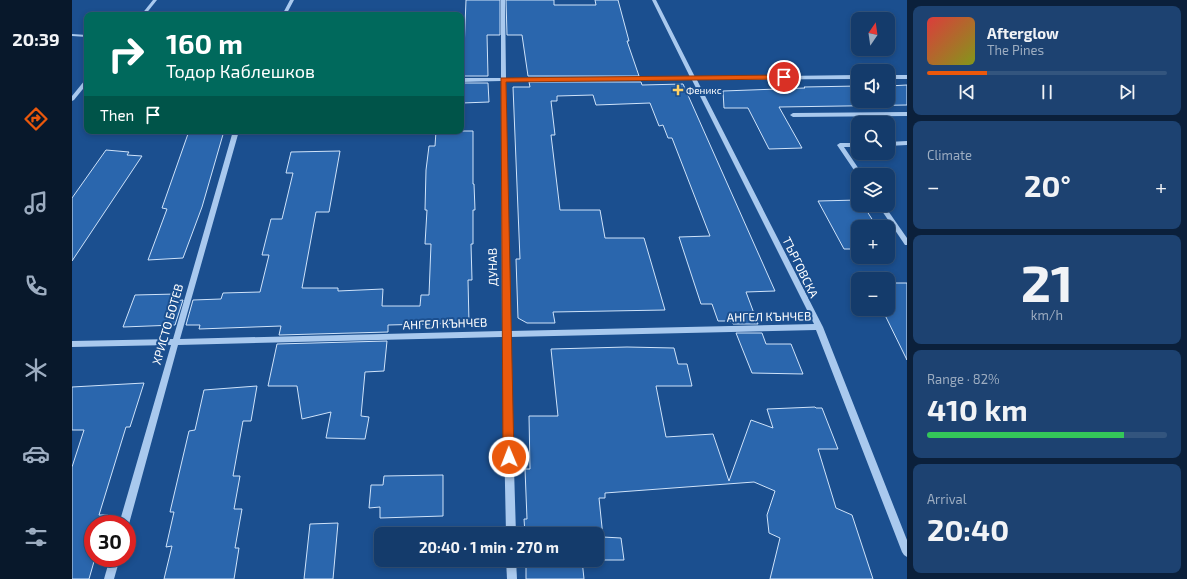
<!DOCTYPE html>
<meta charset="utf-8">
<style>
body{margin:0;font-family:"Exo 2",sans-serif;background:#1d4271;color:#f1f3f6;height:100vh;display:flex;flex-direction:column;font-size:15px;white-space:nowrap}
*{box-sizing:border-box;margin:0}
p{font-size:13px;color:#9dadc1}
.icon{flex:none;width:22px;height:22px;fill:none;stroke:currentColor;stroke-width:2;stroke-linecap:round;stroke-linejoin:round}
.map{position:relative;flex:1;overflow:hidden}
.panel{display:flex;flex-direction:column;gap:6px;padding:6px;background:#0b203b;width:280px}
.panel>*{flex:none}
.hud{position:absolute;left:12px;top:12px;width:380px;height:122px;border-radius:8px;box-shadow:0 2px 6px #0003,0 0 0 1px #33557e;background:#00695c;color:#fff;overflow:hidden}
.needle{width:26px;rotate:13deg}
.buttons{position:absolute;left:779px;top:12px;display:grid;gap:8px}
.buttons a{display:grid;place-items:center;width:44px;height:44px;border-radius:8px;background:#143b6b;box-shadow:0 2px 6px #0003,0 0 0 1px #33557e;font-size:20px}
.speed{position:absolute;left:12px;top:515px;display:flex;gap:8px;font-size:20px;font-weight:700;text-align:center}
.speed>*{display:grid;place-content:center;width:52px;height:52px;border-radius:50%;background:#143b6b;box-shadow:0 2px 6px #0003,0 0 0 1px #33557e;line-height:1}
.speed .limit{border:6px solid #d22;background:#fff;color:#111}
.pin{position:absolute;display:grid;place-items:center;width:34px;height:34px;color:#fff;margin:-17px;border:2px solid #fff;border-radius:50%;box-shadow:0 1px 4px #0007}
.me{position:absolute;width:44px;margin:-22px;rotate:359deg;stroke-linejoin:round;filter:drop-shadow(0 0 3px #0008)}
.turn{display:flex;align-items:center;gap:14px;height:84px;padding:0 16px;font-size:18px}
.turn .icon{width:52px;height:52px;stroke-width:2.5}
.turn b{display:block;font-size:28px;line-height:34px}
.then{display:flex;align-items:center;height:38px;padding:0 16px;background:#0003;gap:8px;font-size:15px}
.big{font-size:30px;font-weight:700;line-height:1.1}
.panel .tile{flex:1;display:flex;flex-direction:column;justify-content:center;gap:6px;min-width:0;padding:0 14px;border-radius:8px;background:#1d4271}
.panel .dial{align-items:center;gap:0}
.dial b{font-size:52px;line-height:1}
.song{display:flex;align-items:center;gap:12px}
.cover{width:48px;height:48px;border-radius:6px;background:linear-gradient(135deg,hsl(0 70% 55%),hsl(70 70% 35%))}
.played{height:4px;border-radius:2px;background:linear-gradient(90deg,#ea580c 25%,#33557e 25%)}
.keys{display:flex;justify-content:space-around;direction:ltr}
.heat{display:flex;justify-content:space-between;align-items:center;font-size:22px;direction:ltr}
.charge{height:6px;border-radius:3px;background:linear-gradient(90deg,#34c759 82%,#33557e 0)}
.trip{position:absolute;left:302px;top:527px;width:230px;height:40px;border-radius:8px;background:#143b6b;box-shadow:0 2px 6px #0003,0 0 0 1px #33557e;font-weight:700;line-height:40px;text-align:center}
main{display:flex;flex:1;min-height:0}
.tab-bar{display:flex;flex-direction:column;width:72px;justify-content:space-around;align-items:center;background:#08182b;color:#9dadc1}
.tab-bar .icon{width:28px;height:28px}
.tab-bar .active{color:#ea580c}
.tab-bar b{font-size:18px;color:#f1f3f6}
.map>svg:first-child{display:block}
.building{fill:#2a66ad;stroke:#cfe3fa}
.lines{fill:none;stroke-linecap:round;stroke-linejoin:round}
.minor{fill:#a9c9ee;fill-rule:evenodd}
.route{fill:#ea580c;stroke:#983908}
.poi-dot{fill:#ffd166;stroke:#1b4f8f;stroke-width:1.5}
.labels{text-anchor:middle;dominant-baseline:central;stroke-width:4;stroke-linejoin:round;paint-order:stroke}
.far-poi-label{font-size:10px;fill:#fff;stroke:#1b4f8f;text-anchor:start}
.street-label{font-size:12px;fill:#fff;stroke:#1b4f8f}
</style>
<main>
<nav class="tab-bar">
<b>20:39</b>
<svg class="icon active" aria-label="directions" viewBox="0 0 24 24"><path d="M12 3l9 9-9 9-9-9zM9 14v-3h6M13 9l2 2-2 2"/></svg>
<svg class="icon" aria-label="music" viewBox="0 0 24 24"><path d="M9 18V5l10-2v13"/><circle cx="6" cy="18" r="3"/><circle cx="16" cy="16" r="3"/></svg>
<svg class="icon" aria-label="phone" viewBox="0 0 24 24"><path d="M5 4h4l2 5-3 2q2 4 5 5l2-3 5 2v4C11 20 4 13 5 4z"/></svg>
<svg class="icon" aria-label="climate" viewBox="0 0 24 24"><path d="M12 3v18M4 7l16 10M4 17L20 7"/></svg>
<svg class="icon" aria-label="car" viewBox="0 0 24 24"><path d="M5 17H2v-5l4-1 3-4h7l3 4 3 1v5h-3M9 17h6M6 11h13"/><circle cx="7" cy="17" r="2"/><circle cx="17" cy="17" r="2"/></svg>
<svg class="icon" aria-label="filters" viewBox="0 0 24 24"><path d="M4 7h16M4 17h16"/><circle cx="9" cy="7" r="2"/><circle cx="15" cy="17" r="2"/></svg>
</nav>
<div class="map">
<svg width="835" height="579" viewBox="0 0 835 579">
<rect width="100%" height="100%" fill="#1b4f8f"/>
<!-- building -->
<g class="building">
<polygon points="394,0 428,0 428,35 415,35 416,76 391,76"/>
<polygon points="434,0 482,0 482,5 524,5 523,0 546,0 557,41 555,41 567,76 456,76 450,35 435,35"/>
<polygon points="457,82 569,82 570,85 611,84 703,291 674,292 686,324 661,324 660,321 646,321 640,304 629,304 607,237 638,236 600,138 596,138 591,125 587,126 578,103 524,105 521,95 485,96 485,101 479,101 483,135 479,135 488,210 528,210 533,238 572,238 593,310 481,312 483,323 455,323 446,318 444,259 448,259 441,87 458,87"/>
<polygon points="391,83 416,83 417,102 390,103"/>
<polygon points="835,85 835,105 707,107 730,148 697,149 676,108 652,108 651,91 733,88 732,87 786,86 786,101 816,101 816,86"/>
<polygon points="117,131 152,131 130,207 111,258 76,260 95,209 90,208"/>
<polygon points="364,131 401,131 401,184 402,184 403,210 401,210 401,244 399,244 400,280 396,280 397,323 316,325 316,332 207,335 209,326 127,329 128,325 114,325 121,300 149,299 151,293 188,292 197,255 190,255 199,219 210,219 221,173 214,173 219,152 268,151 257,212 244,212 230,288 266,288 266,291 311,289 310,306 348,306 349,295 357,295 359,244 353,244 355,210 353,210 354,170 357,146 363,146"/>
<polygon points="34,150 57,152 55,155 70,156 0,261 0,198"/>
<polygon points="786,200 786,205 791,205 805,227 786,227 786,249 772,249 746,201"/>
<polygon points="816,283 835,283 835,360 810,309 816,309"/>
<polygon points="104,294 102,301 111,300 103,325 51,327 63,295"/>
<polygon points="664,333 690,333 694,344 719,344 731,374 680,373"/>
<polygon points="315,341 312,371 293,372 289,416 297,417 293,439 254,438 259,412 230,419 225,386 196,386 205,344"/>
<polygon points="555,347 602,348 606,364 615,364 620,386 584,386 594,437 641,434 657,481 679,420 701,428 695,409 743,407 744,408 750,408 766,449 746,449 764,508 780,515 801,579 698,579 708,538 697,533 695,515 703,491 682,482 533,493 533,498 527,498 531,537 549,538 552,560 525,560 525,534 453,534 452,519 455,519 453,469 458,469 457,416 486,416 479,349"/>
<polygon points="72,383 58,427 54,427 27,515 36,515 33,524 21,524 21,558 23,558 17,579 0,579 0,467 12,430 0,430 0,387"/>
<polygon points="185,386 179,421 171,421 161,476 168,476 162,509 170,509 163,548 167,548 162,579 92,579 100,546 94,547 102,512 98,512 117,431 123,430 132,390"/>
<polygon points="371,475 371,516 308,518 308,507 297,508 299,485 311,485 312,476"/>
<polygon points="266,523 261,579 232,579 238,524"/>
<polygon points="454,560 510,560 512,579 454,579"/>
</g>
<g class="lines">
<!-- minor -->
<g class="minor">
<polygon points="81,0 85,0 73,15 69,15"/>
<polygon points="218,0 222,0 214,15 210,15"/>
<path d="M 429,0 L 433,0 L 434,78 L 618,77 L 580,0 L 584,0 L 623,77 L 786,75 L 786,79 L 625,80 L 751,327 L 835,540 L 835,557 L 832,555 L 830,552 L 744,330 L 438,337 L 444,534 L 434,534 L 430,337 L 106,345 L 57,524 L 55,527 L 55,524 L 47,524 L 99,345 L 0,347 L 0,341 L 101,339 L 161,131 L 167,131 L 108,339 L 430,331 L 429,81 L 389,82 L 389,78 L 429,78 ZM 620,80 L 742,324 L 438,331 L 434,81 Z"/>
<polygon points="0,34 15,35 15,37 0,36"/>
<rect x="816" y="75" width="19" height="4"/>
<polygon points="15,79 15,84 2,100 0,101 0,96 13,80"/>
<polygon points="835,112 835,116 721,117 718,115 721,113"/>
<polygon points="835,141 835,145 816,146 816,142"/>
<polygon points="768,143 786,143 786,147 772,147 791,175 786,175 786,176 765,145"/>
<polygon points="806,205 812,205 835,238 835,245 833,245"/>
<polygon points="38,558 48,558 42,579 32,579"/>
<polygon points="434,560 444,560 445,579 435,579"/>
</g>
</g>
<!-- route -->
<polygon class="route" points="712,75 715,77 714,79 434,82 442,457 441,460 437,462 433,460 431,457 429,78"/>
<!-- markers -->
<path class="poi-dot" d="M604 84h4v4h4v4h-4v4h-4v-4h-4v-4h4z"/>
<g class="labels">
<!-- far-poi labels -->
<g class="far-poi-label">
<text x="614" y="90">Феникс</text>
</g>
<!-- street labels -->
<g class="street-label">
<text transform="translate(420 267) rotate(-91)">ДУНАВ</text>
<text transform="translate(729 267) rotate(64)">ТЪРГОВСКА</text>
<text transform="translate(697 316) rotate(-1)">АНГЕЛ КЪНЧЕВ</text>
<text transform="translate(373 323) rotate(-2)">АНГЕЛ КЪНЧЕВ</text>
<text transform="translate(95 324) rotate(-74)">ХРИСТО БОТЕВ</text>
</g>
</g>
</svg>
<div class="buttons">
<a><svg class="needle" viewBox="-14 -14 28 28"><path d="M0-13l5 13h-10z" fill="#e53935"/><path d="M0 13l5-13h-10z" fill="#9dadc1"/></svg></a>
<a><svg class="icon" aria-label="sound" viewBox="0 0 24 24"><path d="M4 9h4l5-4v14l-5-4H4zM17 9q2 3 0 6"/></svg></a>
<a><svg class="icon" aria-label="search" viewBox="0 0 24 24"><circle cx="10" cy="10" r="6"/><path d="M15 15l6 6"/></svg></a>
<a><svg class="icon" aria-label="layers" viewBox="0 0 24 24"><path d="M12 4l9 5-9 5-9-5zM3 14l9 5 9-5"/></svg></a>
<a>+</a>
<a>−</a>
</div>
<div class="speed"><div class="limit">30</div></div>
<div class="pin" style="left:712px;top:77px;background:#d93025"><svg class="icon" aria-label="arrive" viewBox="0 0 24 24"><path d="M6 21V4h12l-3 4 3 4H6"/></svg></div>
<svg class="me" style="left:437px;top:457px" viewBox="-20 -20 40 40"><circle r="17" fill="#ea580c" stroke="#fff" stroke-width="3"/><path d="M0-11L8 9 0 5-8 9z" fill="#fff"/></svg>
<div class="trip">20:40 · 1 min · 270 m</div>
<div class="hud">
<div class="turn"><svg class="icon" aria-label="right" viewBox="0 0 24 24"><path d="M7 20v-9h11M14 6l5 5-5 5"/></svg><div><b>160 m</b>Тодор Каблешков</div></div>
<div class="then">Then<svg class="icon" aria-label="arrive" viewBox="0 0 24 24"><path d="M6 21V4h12l-3 4 3 4H6"/></svg></div>
</div>
</div>
<section class="panel">
<div class="tile">
<div class="song"><i class="cover"></i><div><b>Afterglow</b><p>The Pines</p></div></div>
<div class="played"></div>
<div class="keys"><svg class="icon" aria-label="previous" viewBox="0 0 24 24"><path d="M18 5L8 12l10 7zM5 5v14"/></svg><svg class="icon" aria-label="pause" viewBox="0 0 24 24"><path d="M8 5v14M16 5v14"/></svg><svg class="icon" aria-label="next" viewBox="0 0 24 24"><path d="M6 5l10 7-10 7zM19 5v14"/></svg></div>
</div>
<div class="tile"><p>Climate</p>
<div class="heat"><a>−</a><b class="big">20°</b><a>+</a></div>
</div>
<div class="tile dial"><b>21</b><p>km/h</p></div>
<div class="tile"><p>Range · 82%</p><b class="big">410 km</b><div class="charge"></div></div>
<div class="tile"><p>Arrival</p><b class="big">20:40</b></div>
</section>
</main>
